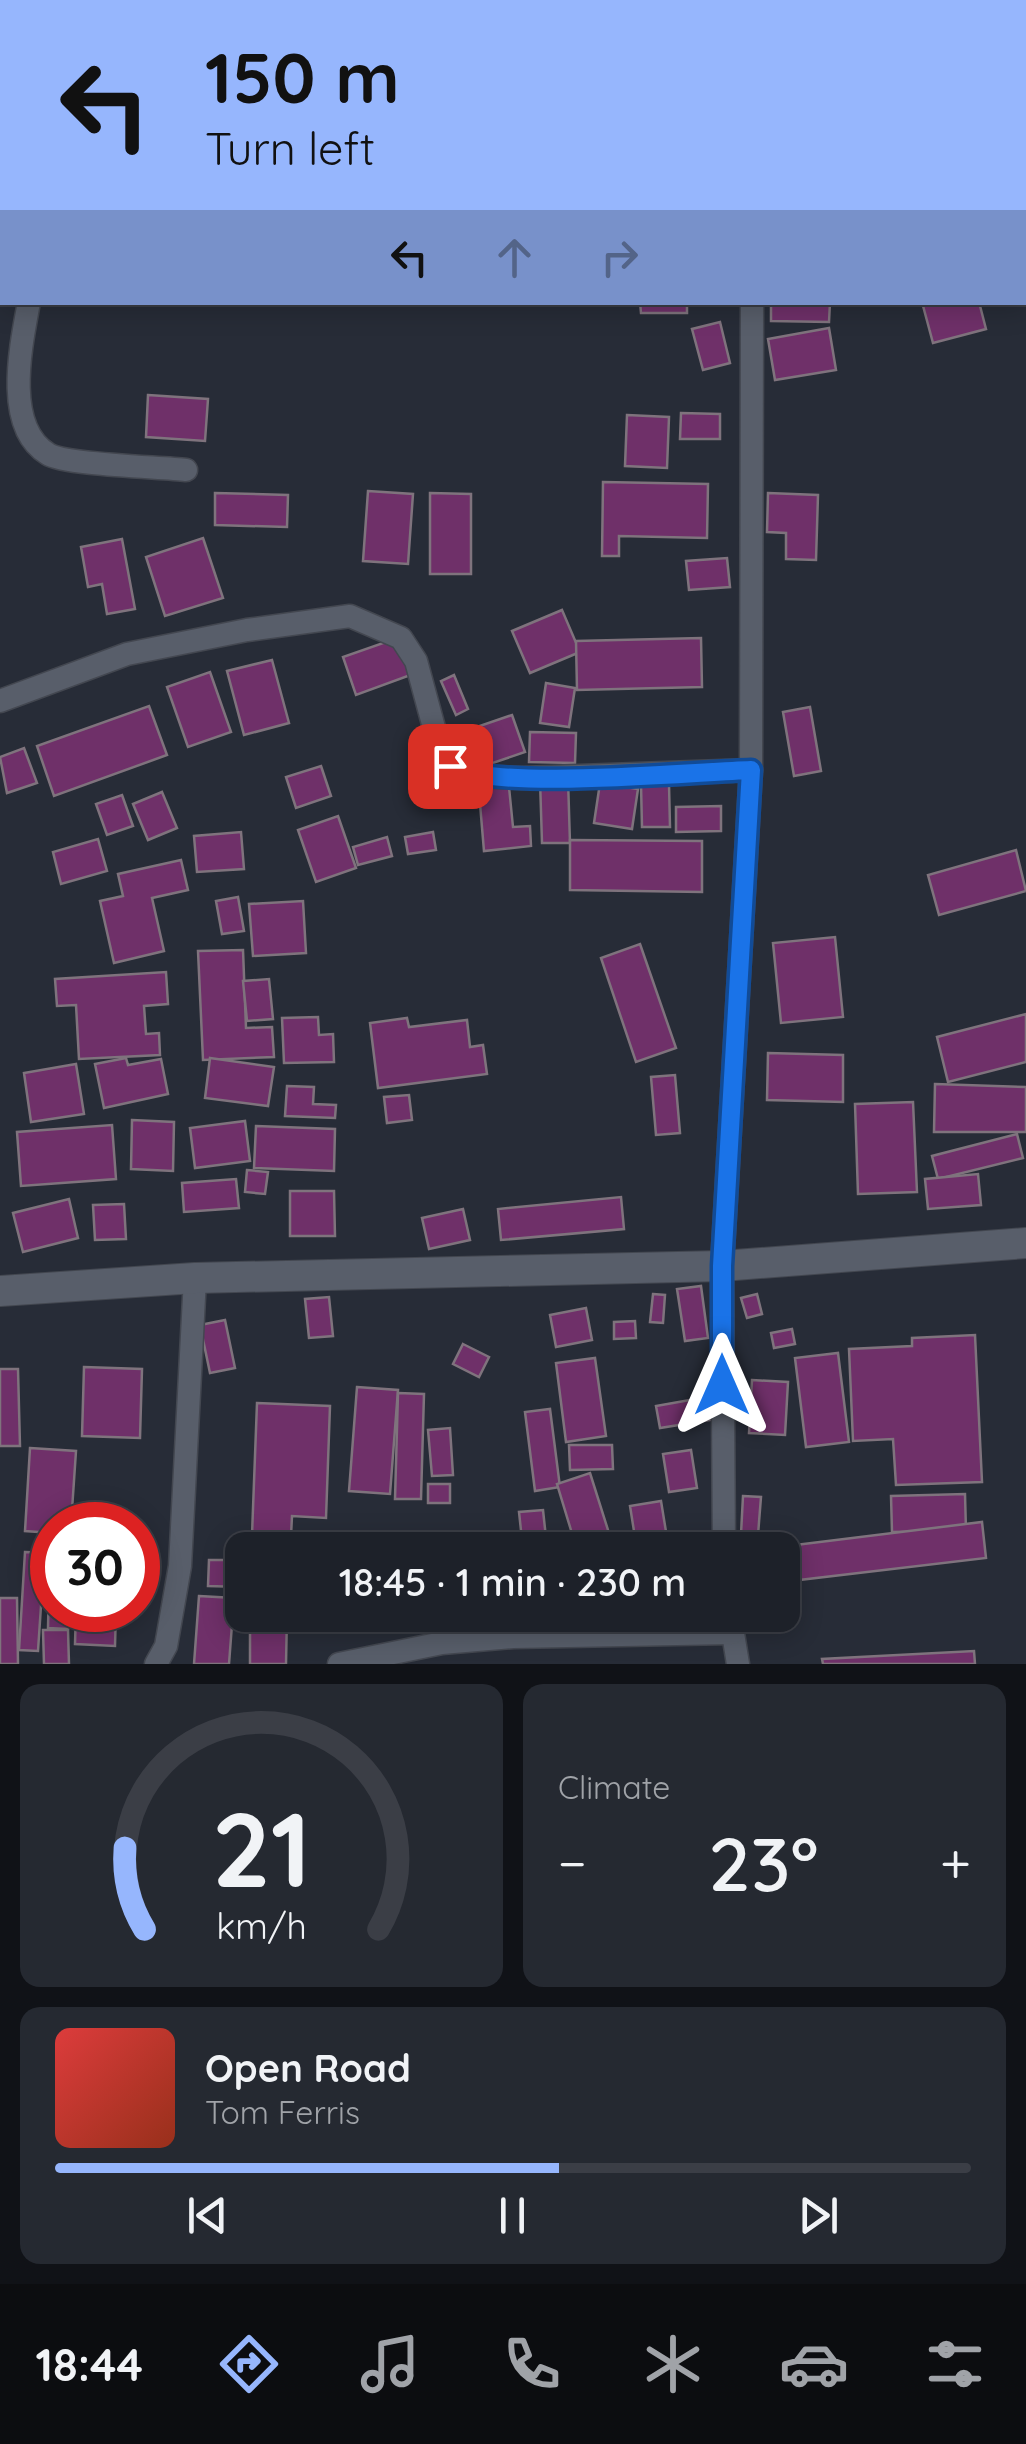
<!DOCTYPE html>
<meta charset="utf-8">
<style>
body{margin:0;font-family:Quicksand,sans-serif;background:#252931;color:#f1f3f6;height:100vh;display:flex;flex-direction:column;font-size:38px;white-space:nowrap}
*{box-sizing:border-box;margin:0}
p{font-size:32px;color:#a0a3a8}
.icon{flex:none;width:55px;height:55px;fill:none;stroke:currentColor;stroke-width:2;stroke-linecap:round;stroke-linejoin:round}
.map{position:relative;height:1664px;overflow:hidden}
.details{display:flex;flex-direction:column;gap:20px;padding:20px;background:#101217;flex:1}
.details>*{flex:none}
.banner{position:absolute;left:0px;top:0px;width:1028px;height:305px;box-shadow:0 5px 25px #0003,0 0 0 2px #3b3e46;background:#96b6fd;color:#111;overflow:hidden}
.speed{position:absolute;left:30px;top:1502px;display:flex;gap:20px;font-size:50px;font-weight:700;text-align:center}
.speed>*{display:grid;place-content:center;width:130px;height:130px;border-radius:50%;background:#1d2129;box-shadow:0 5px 25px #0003,0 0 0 2px #3b3e46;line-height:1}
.speed .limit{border:15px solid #d22;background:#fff;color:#111}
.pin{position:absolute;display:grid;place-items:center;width:85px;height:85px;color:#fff;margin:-42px;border-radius:20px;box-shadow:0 5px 15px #0006}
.me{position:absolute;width:110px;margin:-55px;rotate:0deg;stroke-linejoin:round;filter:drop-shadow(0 0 8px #0008)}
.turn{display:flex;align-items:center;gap:35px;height:210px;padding:0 40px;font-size:45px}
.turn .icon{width:130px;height:130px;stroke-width:2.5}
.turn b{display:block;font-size:70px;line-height:85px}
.lanes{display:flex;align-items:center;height:95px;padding:0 40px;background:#0003;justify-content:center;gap:50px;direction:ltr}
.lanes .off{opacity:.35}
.big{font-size:75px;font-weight:600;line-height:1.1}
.details .widget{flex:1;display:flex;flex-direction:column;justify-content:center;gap:15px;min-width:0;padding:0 35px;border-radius:20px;background:#252931}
.details .dial{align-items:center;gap:0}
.dial svg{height:260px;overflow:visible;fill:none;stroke:#3b3e46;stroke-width:7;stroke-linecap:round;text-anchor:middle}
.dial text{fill:#f1f3f6;stroke:none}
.song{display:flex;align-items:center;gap:30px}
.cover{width:120px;height:120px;border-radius:15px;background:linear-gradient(135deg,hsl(0 70% 55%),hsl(10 70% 35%))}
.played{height:10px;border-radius:5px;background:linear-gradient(90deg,#96b6fd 55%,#3b3e46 55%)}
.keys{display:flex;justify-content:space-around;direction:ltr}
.heat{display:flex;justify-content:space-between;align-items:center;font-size:55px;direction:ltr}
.details .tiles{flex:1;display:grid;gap:20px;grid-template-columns:1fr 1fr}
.widget:last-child{grid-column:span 2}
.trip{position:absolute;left:225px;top:1532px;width:575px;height:100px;border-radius:20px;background:#1d2129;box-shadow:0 5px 25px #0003,0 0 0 2px #3b3e46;font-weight:600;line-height:100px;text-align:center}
.tabs{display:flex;height:160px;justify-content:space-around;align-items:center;background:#0c0d10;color:#a0a3a8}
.tabs .icon{width:70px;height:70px}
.tabs .selected{color:#96b6fd}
.tabs b{font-size:45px;color:#f1f3f6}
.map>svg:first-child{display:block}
.building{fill:#6f3069;stroke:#7f737d;stroke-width:2.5}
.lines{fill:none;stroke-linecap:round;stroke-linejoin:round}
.street-casing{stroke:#434750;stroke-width:25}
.secondary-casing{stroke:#434750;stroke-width:32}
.street{stroke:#585e6a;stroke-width:22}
.secondary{stroke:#585e6a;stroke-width:30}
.route-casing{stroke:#114b97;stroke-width:25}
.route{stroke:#1a73e8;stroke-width:18}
</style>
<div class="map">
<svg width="1026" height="1664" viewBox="0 0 1026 1664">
<rect width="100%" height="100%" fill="#272c37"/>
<!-- building -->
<g class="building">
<polygon points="640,302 687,302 687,313 641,313"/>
<polygon points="771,302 830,302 829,322 771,321"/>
<polygon points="922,302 979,302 986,329 933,343"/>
<polygon points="720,322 730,363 703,370 692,329"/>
<polygon points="829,328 836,370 775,380 768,339"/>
<polygon points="148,395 208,399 205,441 146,437"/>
<polygon points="681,413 720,414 720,439 680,439"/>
<polygon points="627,415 669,417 667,468 625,466"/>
<polygon points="603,482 708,484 707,538 619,536 619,556 602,556"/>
<polygon points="368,491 413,494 408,564 363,561"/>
<polygon points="215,493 288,495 287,527 215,525"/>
<polygon points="430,493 471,494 471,574 430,574"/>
<polygon points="768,493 818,495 816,560 786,559 786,533 767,532"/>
<polygon points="203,538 223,598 165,616 146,557"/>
<polygon points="122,539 135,609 107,614 102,584 88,587 81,547"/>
<polygon points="727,558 730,587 689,590 686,561"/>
<polygon points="562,610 580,652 530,673 512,631"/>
<polygon points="403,636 416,673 356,695 343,657"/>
<polygon points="701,638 702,687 577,690 576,641"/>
<polygon points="272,660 289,723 244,735 227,671"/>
<polygon points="210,672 231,732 188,747 167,687"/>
<polygon points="454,675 468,709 456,715 441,681"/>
<polygon points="546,683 575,688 569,727 540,723"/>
<polygon points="149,706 167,755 54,796 37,746"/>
<polygon points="810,707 821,771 794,776 783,712"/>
<polygon points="512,715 525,752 478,768 465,731"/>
<polygon points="530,732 576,733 575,763 529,762"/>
<polygon points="24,748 37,783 7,793 0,757"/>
<polygon points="321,766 331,796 296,808 286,777"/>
<polygon points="508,777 513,827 530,826 531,846 484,851 478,780"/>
<polygon points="568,779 570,843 542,843 540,780"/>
<polygon points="600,783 638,789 632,829 594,823"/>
<polygon points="669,784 670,827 642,827 641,785"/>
<polygon points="162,792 177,828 148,840 133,804"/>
<polygon points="122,795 133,826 107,835 96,804"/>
<polygon points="721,806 721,831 676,832 676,807"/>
<polygon points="338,816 356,868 316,882 298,830"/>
<polygon points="241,832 244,869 197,872 194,836"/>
<polygon points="433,832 436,850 408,854 405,837"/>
<polygon points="387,837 392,856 358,865 353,847"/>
<polygon points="98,839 107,871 61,884 53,852"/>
<polygon points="570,840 702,841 702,892 570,890"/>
<polygon points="1016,850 1026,891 939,915 928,875"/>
<polygon points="181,860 188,890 152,898 164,951 114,963 100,901 123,896 118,874"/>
<polygon points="238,897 244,931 222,934 216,901"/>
<polygon points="303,901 306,953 253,956 249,904"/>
<polygon points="835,937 843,1017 781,1023 773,943"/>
<polygon points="640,944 676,1048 636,1062 601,958"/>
<polygon points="243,950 246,1028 272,1027 274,1057 203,1060 198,951"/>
<polygon points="166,972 168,1004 144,1006 146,1034 159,1033 160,1055 79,1059 76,1005 57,1006 55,979"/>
<polygon points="269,979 273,1019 247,1021 243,981"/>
<polygon points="1026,1014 1026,1062 948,1082 937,1037"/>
<polygon points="318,1017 319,1035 333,1034 334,1062 284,1063 282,1018"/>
<polygon points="407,1018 409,1027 467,1020 470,1047 483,1045 487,1074 378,1088 370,1023"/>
<polygon points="768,1053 843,1055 843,1102 767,1100"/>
<polygon points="126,1058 128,1065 161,1059 168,1094 104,1108 95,1064"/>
<polygon points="210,1058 274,1067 268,1106 205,1098"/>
<polygon points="76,1064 84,1114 31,1122 24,1073"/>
<polygon points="675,1075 680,1133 656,1135 651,1077"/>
<polygon points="935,1084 1026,1087 1026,1132 934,1132"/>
<polygon points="287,1086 314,1087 313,1104 336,1105 335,1118 285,1116"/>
<polygon points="409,1095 412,1120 387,1123 384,1097"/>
<polygon points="913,1102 917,1192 858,1194 855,1104"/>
<polygon points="132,1120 174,1122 173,1171 131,1169"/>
<polygon points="245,1121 250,1161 195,1168 190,1128"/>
<polygon points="112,1125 116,1179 21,1186 17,1132"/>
<polygon points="256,1126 335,1129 334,1171 254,1168"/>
<polygon points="1017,1134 1023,1158 938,1179 932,1156"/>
<polygon points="247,1170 268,1172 265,1194 245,1192"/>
<polygon points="978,1174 981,1205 928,1209 925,1179"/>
<polygon points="236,1179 239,1208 184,1212 182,1183"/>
<polygon points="290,1191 334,1191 335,1236 290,1236"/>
<polygon points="621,1197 624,1229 501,1240 498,1209"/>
<polygon points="69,1199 78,1238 23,1252 13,1213"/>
<polygon points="124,1204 126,1239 95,1240 93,1205"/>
<polygon points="463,1209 470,1240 429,1249 422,1218"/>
<polygon points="701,1286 708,1338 685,1341 677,1289"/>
<polygon points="653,1294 665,1295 663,1323 650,1322"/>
<polygon points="757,1294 762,1314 747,1318 741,1298"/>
<polygon points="329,1297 333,1336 309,1338 305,1299"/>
<polygon points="586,1308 592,1340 556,1347 550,1315"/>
<polygon points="225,1320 235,1368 210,1373 200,1325"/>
<polygon points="635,1321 636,1338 614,1339 614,1322"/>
<polygon points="792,1329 795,1344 774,1348 771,1333"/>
<polygon points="975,1335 982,1482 896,1485 893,1439 853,1441 849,1349 912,1346 912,1338"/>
<polygon points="463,1344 489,1357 479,1377 453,1364"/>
<polygon points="838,1353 849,1442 806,1447 795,1358"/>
<polygon points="595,1358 606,1436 566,1442 556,1363"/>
<polygon points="84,1367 142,1369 140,1438 82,1436"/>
<polygon points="0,1369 18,1369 20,1446 0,1446"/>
<polygon points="752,1380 788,1382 785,1435 749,1433"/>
<polygon points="357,1387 398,1390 390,1494 349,1491"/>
<polygon points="398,1393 424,1394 421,1499 395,1499"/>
<polygon points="707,1397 710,1420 660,1428 656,1406"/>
<polygon points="257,1403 330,1406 326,1518 292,1516 291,1536 252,1535"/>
<polygon points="550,1409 560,1487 535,1491 525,1412"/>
<polygon points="450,1428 453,1475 432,1476 428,1430"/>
<polygon points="569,1445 612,1445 613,1469 570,1470"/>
<polygon points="30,1448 76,1451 71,1525 52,1525 52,1533 25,1531"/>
<polygon points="691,1450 697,1488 669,1492 663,1454"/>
<polygon points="590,1473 614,1549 611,1550 577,1550 557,1484"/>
<rect x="428" y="1484" width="22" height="19"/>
<polygon points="965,1494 966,1531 892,1532 891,1496"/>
<polygon points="743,1496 761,1497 758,1535 741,1534"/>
<polygon points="661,1501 669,1550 637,1550 630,1506"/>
<polygon points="543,1510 547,1547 523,1549 519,1512"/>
<polygon points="982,1522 986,1558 782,1582 782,1550 763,1549"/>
<polygon points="288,1538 289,1550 254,1550 253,1539"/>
<polygon points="25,1552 52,1553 52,1577 43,1576 38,1651 19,1650"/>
<polygon points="209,1560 242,1560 242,1587 208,1586"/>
<polygon points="49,1583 52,1610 69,1610 68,1629 48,1628"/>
<polygon points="199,1596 234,1598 229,1664 194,1664"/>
<polygon points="0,1598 17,1598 18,1664 0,1664"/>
<polygon points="76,1610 116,1610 115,1646 75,1644"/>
<polygon points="250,1615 287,1615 286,1664 250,1664"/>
<polygon points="43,1630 68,1630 69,1664 44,1664"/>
<polygon points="974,1651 975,1664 823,1664 822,1659"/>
</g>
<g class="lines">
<defs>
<g id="street">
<polyline points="135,0 144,2"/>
<polyline points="332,2 333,0"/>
<polyline points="0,240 2,241"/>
<path d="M 29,302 C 21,345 3,427 48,454 C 65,465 160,467 186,470"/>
<polyline points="0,701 127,654 247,630 350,616 401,638 416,661 440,750 450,765 468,776 522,778 751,770"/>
<polyline points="724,1550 722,1266 751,770 752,302"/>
<polyline points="730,1615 738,1664"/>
<polyline points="156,1664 166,1646 180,1566 195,1278"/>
<polyline points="339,1664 442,1643 513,1637 732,1633"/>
</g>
<polyline id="secondary" points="0,1291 195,1278 722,1266 1026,1243"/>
</defs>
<!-- street casing -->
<use href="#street" class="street-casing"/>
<!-- secondary casing -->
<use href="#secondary" class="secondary-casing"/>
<!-- street -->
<use href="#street" class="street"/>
<!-- secondary -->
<use href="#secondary" class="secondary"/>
</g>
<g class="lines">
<defs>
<path id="route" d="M 450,766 C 493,791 690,772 751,770 L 722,1266 L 722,1385"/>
</defs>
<!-- route casing -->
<use href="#route" class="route-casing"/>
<!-- route -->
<use href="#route" class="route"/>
</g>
</svg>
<div class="speed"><div class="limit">30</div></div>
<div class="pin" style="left:450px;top:766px;background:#d93025"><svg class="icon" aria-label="arrive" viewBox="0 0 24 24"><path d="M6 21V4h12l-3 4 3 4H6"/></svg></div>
<svg class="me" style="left:722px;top:1385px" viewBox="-20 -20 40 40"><path d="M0-17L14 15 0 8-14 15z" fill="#1a73e8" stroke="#fff" stroke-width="4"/></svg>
<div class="trip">18:45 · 1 min · 230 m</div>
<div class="banner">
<div class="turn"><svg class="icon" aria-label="left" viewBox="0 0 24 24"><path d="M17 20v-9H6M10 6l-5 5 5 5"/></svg><div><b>150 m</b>Turn left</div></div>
<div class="lanes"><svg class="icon" aria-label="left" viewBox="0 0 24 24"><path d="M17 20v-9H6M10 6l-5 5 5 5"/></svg><svg class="icon off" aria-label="ahead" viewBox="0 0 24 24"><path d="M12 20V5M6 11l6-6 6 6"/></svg><svg class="icon off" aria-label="right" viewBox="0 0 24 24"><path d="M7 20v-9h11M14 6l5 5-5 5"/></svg></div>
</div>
</div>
<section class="details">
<div class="tiles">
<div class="widget dial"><svg viewBox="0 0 100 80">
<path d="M14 69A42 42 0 1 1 86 69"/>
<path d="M14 69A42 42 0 0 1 8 44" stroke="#96b6fd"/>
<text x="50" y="56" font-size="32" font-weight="700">21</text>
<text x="50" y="72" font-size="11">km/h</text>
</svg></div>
<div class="widget"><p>Climate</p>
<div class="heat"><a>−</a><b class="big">23°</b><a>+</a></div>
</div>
<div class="widget">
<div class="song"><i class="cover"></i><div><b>Open Road</b><p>Tom Ferris</p></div></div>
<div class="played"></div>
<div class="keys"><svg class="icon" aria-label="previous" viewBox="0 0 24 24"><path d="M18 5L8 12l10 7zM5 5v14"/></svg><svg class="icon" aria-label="pause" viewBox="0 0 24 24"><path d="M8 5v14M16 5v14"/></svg><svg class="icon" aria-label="next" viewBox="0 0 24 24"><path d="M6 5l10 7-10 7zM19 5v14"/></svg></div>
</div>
</div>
</section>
<nav class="tabs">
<b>18:44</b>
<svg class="icon selected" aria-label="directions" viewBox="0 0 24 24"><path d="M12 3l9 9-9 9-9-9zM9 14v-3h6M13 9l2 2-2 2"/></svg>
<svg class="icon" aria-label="music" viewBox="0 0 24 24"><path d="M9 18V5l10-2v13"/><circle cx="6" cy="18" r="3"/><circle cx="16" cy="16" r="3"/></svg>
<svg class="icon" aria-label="phone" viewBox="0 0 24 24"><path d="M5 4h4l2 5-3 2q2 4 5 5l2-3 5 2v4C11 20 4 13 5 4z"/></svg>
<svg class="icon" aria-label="climate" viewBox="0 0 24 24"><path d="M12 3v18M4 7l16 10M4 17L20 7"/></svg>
<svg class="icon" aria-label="car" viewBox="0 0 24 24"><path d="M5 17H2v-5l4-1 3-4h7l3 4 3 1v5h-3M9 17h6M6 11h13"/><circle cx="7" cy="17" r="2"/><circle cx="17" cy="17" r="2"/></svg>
<svg class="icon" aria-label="filters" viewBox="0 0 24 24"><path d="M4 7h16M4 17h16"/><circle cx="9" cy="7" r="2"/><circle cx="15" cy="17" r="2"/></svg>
</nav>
